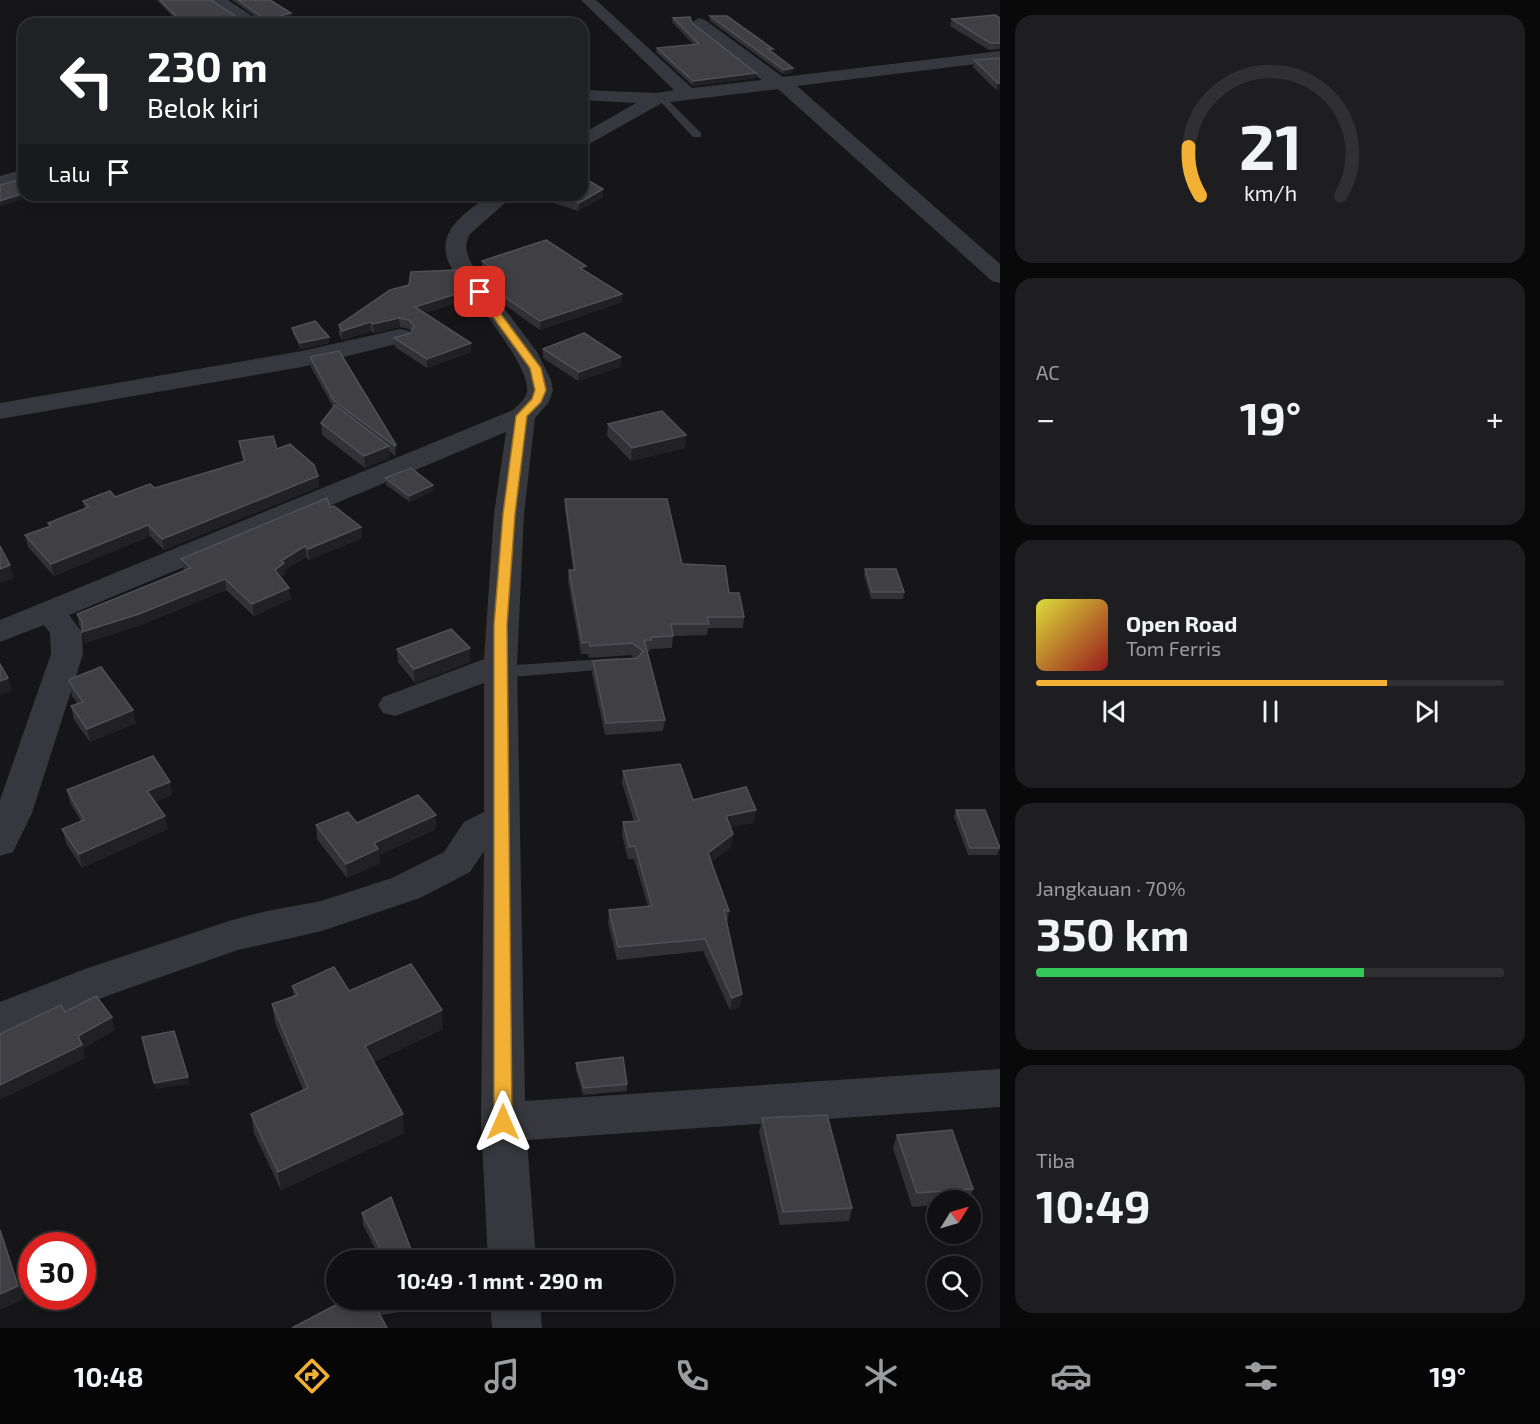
<!DOCTYPE html>
<html lang="id">
<meta charset="utf-8">
<style>
body{margin:0;font-family:"Exo 2",sans-serif;background:#1e1e20;color:#f1f3f6;height:100vh;display:flex;flex-direction:column;font-size:22px;white-space:nowrap}
*{box-sizing:border-box;margin:0}
p{font-size:20px;color:#9c9d9f}
.icon{flex:none;width:33px;height:33px;fill:none;stroke:currentColor;stroke-width:2;stroke-linecap:round;stroke-linejoin:round}
.map{position:relative;flex:1;overflow:hidden}
.details{display:flex;flex-direction:column;gap:15px;padding:15px;background:#09090a;width:540px}
.details>*{flex:none}
.hud{position:absolute;left:18px;top:18px;width:570px;height:183px;border-radius:18px;box-shadow:0 3px 9px #0003,0 0 0 2px #303032;background:#202124;color:#fff;overflow:hidden}
.needle{width:39px;rotate:53deg}
.tools{position:absolute;left:927px;top:1190px;display:grid;gap:12px}
.tools a{display:grid;place-items:center;width:54px;height:54px;border-radius:50%;background:#101012;box-shadow:0 3px 9px #0003,0 0 0 2px #303032;font-size:30px}
.speed{position:absolute;left:18px;top:1232px;display:flex;gap:12px;font-size:30px;font-weight:700;text-align:center}
.speed>*{display:grid;place-content:center;width:78px;height:78px;border-radius:50%;background:#101012;box-shadow:0 3px 9px #0003,0 0 0 2px #303032;line-height:1}
.speed .limit{border:9px solid #d22;background:#fff;color:#111}
.pin{position:absolute;display:grid;place-items:center;width:51px;height:51px;color:#fff;margin:-26px;border-radius:12px;box-shadow:0 3px 9px #0006}
.me{position:absolute;width:66px;margin:-33px;rotate:0deg;stroke-linejoin:round;filter:drop-shadow(0 0 4px #0008)}
.turn{display:flex;align-items:center;gap:21px;height:126px;padding:0 30px;font-size:27px}
.turn .icon{width:78px;height:78px;stroke-width:2.5}
.turn b{display:block;font-size:42px;line-height:51px}
.then{display:flex;align-items:center;height:57px;padding:0 30px;background:#0003;gap:12px;font-size:22px}
.big{font-size:45px;font-weight:700;line-height:1.1}
.details .card{flex:1;display:flex;flex-direction:column;justify-content:center;gap:9px;min-width:0;padding:0 21px;border-radius:18px;background:#1e1e20}
.details .dial{align-items:center;gap:0}
.dial svg{height:156px;overflow:visible;fill:none;stroke:#303032;stroke-width:7;stroke-linecap:round;text-anchor:middle}
.dial text{fill:#f1f3f6;stroke:none}
.song{display:flex;align-items:center;gap:18px}
.cover{width:72px;height:72px;border-radius:9px;background:linear-gradient(135deg,hsl(60 70% 55%),hsl(0 70% 35%))}
.played{height:6px;border-radius:3px;background:linear-gradient(90deg,#f2b134 75%,#303032 75%)}
.keys{display:flex;justify-content:space-around;direction:ltr}
.heat{display:flex;justify-content:space-between;align-items:center;font-size:33px;direction:ltr}
.charge{height:9px;border-radius:4px;background:linear-gradient(90deg,#34c759 70%,#303032 0)}
.trip{position:absolute;left:326px;top:1250px;width:348px;height:60px;border-radius:30px;background:#101012;box-shadow:0 3px 9px #0003,0 0 0 2px #303032;font-weight:700;line-height:60px;text-align:center}
.tabs{display:flex;height:96px;justify-content:space-around;align-items:center;background:#060607;color:#9c9d9f}
.tabs .icon{width:42px;height:42px}
.tabs .on{color:#f2b134}
.tabs b{font-size:27px;color:#f1f3f6}
main{display:flex;flex:1;min-height:0}
.map>svg:first-child{display:block}
.lines{fill:none;stroke-linecap:round;stroke-linejoin:round}
.service{fill:#37383d;fill-rule:evenodd}
.minor{fill:#37383d;fill-rule:evenodd}
.wall{fill:#323236}
.shaded-wall{fill:#212124}
.building{fill:#3f3f44;stroke:#4f5156;stroke-width:1.5}
.route{fill:#f2b134;stroke:#9d7322;stroke-width:1.5}
</style>
<main>
<div class="map">
<svg width="1000" height="1328" viewBox="0 0 1000 1328">
<rect width="100%" height="100%" fill="#161618"/>
<g class="lines">
<!-- service -->
<g class="service">
<polygon points="662,94 701,133 701,137 693,137 658,99 657,97"/>
<polygon points="618,658 627,664 624,668 500,678 491,672 500,666"/>
</g>
<!-- minor -->
<g class="minor">
<polygon points="209,0 228,0 264,24 245,24"/>
<polygon points="581,0 596,0 692,88 762,80 693,26 691,23 699,18 705,20 783,77 1000,51 1000,61 797,86 1000,264 1000,283 992,281 778,89 662,103 582,148 582,134 636,103 582,100 582,90 657,93 674,90"/>
<polygon points="24,169 24,182 0,189 0,176"/>
<path d="M 490,195 L 514,195 L 470,234 C 463,246 467,256 474,268 L 537,352 L 551,380 L 553,390 L 549,402 L 535,418 L 524,514 L 517,665 L 525,1101 L 1000,1069 L 1000,1107 L 527,1140 L 536,1260 L 488,1260 L 481,1122 L 484,851 L 470,872 L 420,898 L 322,931 L 238,950 L 115,993 L 0,1037 L 0,1002 L 85,969 L 232,920 L 267,911 L 321,901 L 392,878 L 444,852 L 464,822 L 484,812 L 484,683 L 395,716 L 383,713 L 378,705 L 383,697 L 484,659 L 494,514 L 506,432 L 69,615 L 82,632 L 83,654 L 32,813 L 13,852 L 0,856 L 0,800 L 51,654 L 50,633 L 44,625 L 0,642 L 0,620 L 513,410 C 518,405 525,400 527,392 C 531,365 468,293 452,269 C 431,234 464,213 490,195 Z"/>
<polygon points="400,329 409,331 412,336 409,341 302,367 0,419 0,403 302,351"/>
<polygon points="490,1299 540,1299 542,1328 492,1328"/>
</g>
</g>
<!-- wall -->
<g class="wall">
<polygon points="157,0 211,0 243,21 259,24 182,24 179,23"/>
<polygon points="232,0 270,0 291,18 266,24"/>
<polygon points="710,16 773,53 793,68 792,73 783,74 710,21"/>
<polygon points="673,18 692,23 756,78 693,86 656,52 657,48 694,45 672,22"/>
<polygon points="1000,18 1000,49 989,50 950,26 952,19"/>
<polygon points="1000,58 1000,90 996,90 973,67 974,60"/>
<polygon points="603,189 603,197 578,211 529,195 582,195"/>
<polygon points="429,195 466,195 449,202"/>
<polygon points="482,261 585,272 622,302 540,330 505,305 484,277 484,271 482,270"/>
<polygon points="471,298 425,313 471,343 471,352 427,368 395,347 394,338 411,333 411,331 409,329 400,327 374,333 371,331 342,340 339,334 339,325"/>
<polygon points="292,328 329,337 329,343 301,349 293,334"/>
<polygon points="543,349 621,357 620,367 578,381 543,358"/>
<polygon points="310,357 396,445 396,455 395,456 389,451 390,458 365,468 322,435 321,423 333,407 311,367"/>
<polygon points="608,424 686,435 685,448 631,461 607,436"/>
<polygon points="239,441 277,449 318,476 319,487 164,550 150,536 54,576 28,547 25,535 49,526 48,523 85,509 83,501 115,497 155,488 243,461 241,452"/>
<polygon points="385,478 433,491 410,502 386,485"/>
<polygon points="565,499 682,564 729,593 744,617 743,628 708,628 707,635 673,636 672,648 650,649 650,651 647,651 665,720 663,731 605,735 592,673 593,661 635,658 631,655 589,658 588,654 581,654 568,581 569,570 573,570 565,510"/>
<polygon points="330,507 361,527 362,538 309,560 306,557 285,570 285,574 281,577 291,599 254,616 226,590 141,625 85,643 82,629 79,625 77,614 184,571 181,559"/>
<polygon points="865,569 904,592 903,599 871,599 864,575"/>
<polygon points="397,649 470,662 415,683 398,662"/>
<polygon points="69,682 136,723 90,742 74,720 71,706 78,704 72,696"/>
<polygon points="623,771 693,800 754,823 730,827 731,847 711,862 729,911 727,923 740,1007 730,1010 703,951 617,960 608,923 609,910 648,906 634,859 628,859 622,835 623,822 634,822 622,783"/>
<polygon points="170,782 172,795 155,802 168,829 82,868 66,843 62,829 81,821 70,803 67,790"/>
<polygon points="956,810 1000,848 997,855 968,855 954,817"/>
<polygon points="436,815 436,829 379,855 380,863 347,878 317,839 316,825 357,823"/>
<polygon points="292,986 349,991 443,1029 374,1062 404,1133 281,1190 254,1133 251,1114 303,1090 275,1023 272,1004 294,997"/>
<polygon points="576,1063 627,1084 627,1091 583,1095 576,1070"/>
<polygon points="762,1118 852,1208 849,1221 780,1225 759,1132"/>
<polygon points="897,1135 973,1189 969,1200 938,1200 938,1205 912,1207 893,1148"/>
<polygon points="362,1213 415,1260 381,1260 363,1225"/>
<polygon points="347,1299 454,1299 454,1303 381,1315"/>
</g>
<!-- shaded-wall -->
<g class="shaded-wall">
<polygon points="291,13 291,18 266,24 266,20"/>
<polygon points="793,68 792,73 783,74 784,70"/>
<polygon points="756,73 756,78 693,86 693,81"/>
<polygon points="998,83 1000,83 1000,90 996,90"/>
<polygon points="603,189 603,197 578,211 579,203"/>
<polygon points="24,193 24,195 34,195 0,207 0,201"/>
<polygon points="448,195 466,195 449,202"/>
<polygon points="471,289 471,298 416,316 415,307"/>
<polygon points="622,294 622,302 540,330 540,321"/>
<polygon points="399,318 400,327 374,333 373,324"/>
<polygon points="370,322 371,331 342,340 342,331"/>
<polygon points="329,337 329,343 301,349 300,343"/>
<polygon points="471,343 471,352 427,368 427,359"/>
<polygon points="621,357 620,367 578,381 579,372"/>
<polygon points="686,435 685,448 631,461 632,448"/>
<polygon points="396,445 396,455 395,456 395,446"/>
<polygon points="389,446 390,458 365,468 364,456"/>
<polygon points="318,476 319,487 164,550 162,539"/>
<polygon points="433,485 433,491 410,502 409,496"/>
<polygon points="148,525 150,536 54,576 51,564"/>
<polygon points="361,527 362,538 309,560 308,549"/>
<polygon points="305,546 306,557 285,570 285,574 277,581 275,570 281,561"/>
<polygon points="10,565 14,578 0,583 0,569"/>
<polygon points="225,579 226,590 141,625 85,643 82,632"/>
<polygon points="289,588 291,599 254,616 252,604"/>
<polygon points="470,648 470,662 415,683 414,669"/>
<polygon points="8,678 12,690 0,695 0,681"/>
<polygon points="133,710 136,723 90,742 87,729"/>
<polygon points="170,782 172,795 150,804 147,791"/>
<polygon points="756,810 754,823 724,828 726,816"/>
<polygon points="436,815 436,829 379,855 380,863 347,878 346,864 374,843"/>
<polygon points="165,816 168,829 82,868 79,854"/>
<polygon points="733,834 731,847 706,866 708,853"/>
<polygon points="742,994 740,1007 730,1010 732,998"/>
<polygon points="442,1010 443,1029 367,1065 365,1046"/>
<polygon points="112,1017 115,1030 83,1049 86,1058 0,1100 0,1085 78,1036"/>
<polygon points="188,1077 189,1084 156,1089 154,1083"/>
<polygon points="403,1114 404,1133 281,1190 278,1172"/>
<polygon points="0,1228 24,1299 0,1310"/>
</g>
<!-- building -->
<g class="building">
<polygon points="160,0 211,0 243,21 258,22 252,23 254,24 190,24 178,18"/>
<polygon points="238,0 270,0 291,13 266,20"/>
<polygon points="995,15 1000,18 1000,43 990,43 952,19"/>
<polygon points="710,16 727,16 773,49 768,49 793,68 784,70"/>
<polygon points="690,17 692,23 756,73 693,81 657,48 699,44 673,18"/>
<polygon points="1000,58 1000,83 998,83 974,60"/>
<polygon points="582,177 603,189 579,203 554,195 582,195"/>
<polygon points="15,181 24,185 24,193 0,201 0,185"/>
<polygon points="546,240 586,266 580,268 622,294 540,321 505,297 484,269 493,269 482,261"/>
<polygon points="456,270 471,289 415,307 471,343 427,359 394,338 411,333 414,326 409,320 399,318 373,324 370,322 342,331 339,325 390,290 409,285 411,272"/>
<polygon points="315,321 329,337 300,343 292,328"/>
<polygon points="584,333 621,357 579,372 543,349"/>
<polygon points="339,351 396,445 395,446 334,401 310,357"/>
<polygon points="335,405 389,446 364,456 321,423"/>
<polygon points="662,411 686,435 632,448 608,424"/>
<polygon points="273,436 277,449 290,444 314,465 318,476 162,539 148,525 51,564 25,535 51,526 48,523 89,507 83,501 110,491 115,497 150,484 155,488 245,461 239,441"/>
<polygon points="411,468 433,485 409,496 385,478"/>
<polygon points="327,498 330,507 334,506 361,527 308,549 305,546 281,561 284,563 275,570 289,588 252,604 225,579 139,614 82,632 82,621 77,614 191,568 181,559"/>
<polygon points="565,499 667,499 682,564 725,566 729,593 739,593 744,617 707,617 709,624 671,624 673,636 651,637 651,640 644,640 665,720 606,723 593,661 638,658 643,651 632,643 590,646 589,642 582,643 569,570 575,570"/>
<polygon points="0,546 10,565 0,569"/>
<polygon points="865,569 896,569 904,592 872,592"/>
<polygon points="451,629 470,648 414,669 397,649"/>
<polygon points="0,664 8,678 0,681"/>
<polygon points="101,667 133,710 87,729 71,706 83,702 69,682 70,679"/>
<polygon points="153,756 170,782 147,791 165,816 79,854 62,829 84,820 67,790"/>
<polygon points="680,764 693,800 746,787 756,810 726,816 733,834 708,853 729,911 724,910 742,994 732,998 705,939 618,947 609,910 652,906 635,846 629,847 623,822 639,821 623,771"/>
<polygon points="418,795 436,815 374,843 378,849 346,864 316,825 348,812 357,823"/>
<polygon points="956,810 985,810 1000,848 970,848"/>
<polygon points="411,964 442,1010 365,1046 403,1114 278,1172 251,1114 308,1088 272,1004 298,995 292,986 334,967 349,991"/>
<polygon points="96,996 112,1017 78,1036 82,1045 0,1085 0,1034 61,1005 65,1012"/>
<polygon points="174,1031 188,1077 154,1083 142,1037"/>
<polygon points="623,1057 627,1084 584,1088 576,1063"/>
<polygon points="827,1115 852,1208 783,1212 762,1118"/>
<polygon points="952,1130 973,1189 917,1193 897,1135"/>
<polygon points="391,1197 415,1260 386,1260 362,1213"/>
<polygon points="0,1230 18,1286 0,1294"/>
<polygon points="452,1256 452,1260 443,1260"/>
<polygon points="347,1299 410,1299 375,1305 387,1328 292,1328"/>
</g>
<!-- route -->
<polygon class="route" points="480,289 483,290 541,368 546,390 541,402 527,416 515,514 507,625 512,1122 510,1128 503,1130 496,1128 494,1122 494,625 503,514 516,416 532,399 535,390 530,368 475,292"/>
</svg>
<div class="tools">
<a><svg class="needle" viewBox="-14 -14 28 28"><path d="M0-13l5 13h-10z" fill="#e53935"/><path d="M0 13l5-13h-10z" fill="#9c9d9f"/></svg></a>
<a><svg class="icon" aria-label="search" viewBox="0 0 24 24"><circle cx="10" cy="10" r="6"/><path d="M15 15l6 6"/></svg></a>
</div>
<div class="speed"><div class="limit">30</div></div>
<div class="pin" style="left:480px;top:292px;background:#d93025"><svg class="icon" aria-label="arrive" viewBox="0 0 24 24"><path d="M6 21V4h12l-3 4 3 4H6"/></svg></div>
<svg class="me" style="left:503px;top:1122px" viewBox="-20 -20 40 40"><path d="M0-17L14 15 0 8-14 15z" fill="#f2b134" stroke="#fff" stroke-width="4"/></svg>
<div class="trip">10:49 · 1 mnt · 290 m</div>
<div class="hud">
<div class="turn"><svg class="icon" aria-label="left" viewBox="0 0 24 24"><path d="M17 20v-9H6M10 6l-5 5 5 5"/></svg><div><b>230 m</b>Belok kiri</div></div>
<div class="then">Lalu<svg class="icon" aria-label="arrive" viewBox="0 0 24 24"><path d="M6 21V4h12l-3 4 3 4H6"/></svg></div>
</div>
</div>
<section class="details">
<div class="card dial"><svg viewBox="0 0 100 80">
<path d="M14 69A42 42 0 1 1 86 69"/>
<path d="M14 69A42 42 0 0 1 8 44" stroke="#f2b134"/>
<text x="50" y="56" font-size="32" font-weight="700">21</text>
<text x="50" y="72" font-size="11">km/h</text>
</svg></div>
<div class="card"><p>AC</p>
<div class="heat"><a>−</a><b class="big">19°</b><a>+</a></div>
</div>
<div class="card">
<div class="song"><i class="cover"></i><div><b>Open Road</b><p>Tom Ferris</p></div></div>
<div class="played"></div>
<div class="keys"><svg class="icon" aria-label="previous" viewBox="0 0 24 24"><path d="M18 5L8 12l10 7zM5 5v14"/></svg><svg class="icon" aria-label="pause" viewBox="0 0 24 24"><path d="M8 5v14M16 5v14"/></svg><svg class="icon" aria-label="next" viewBox="0 0 24 24"><path d="M6 5l10 7-10 7zM19 5v14"/></svg></div>
</div>
<div class="card"><p>Jangkauan · 70%</p><b class="big">350 km</b><div class="charge"></div></div>
<div class="card"><p>Tiba</p><b class="big">10:49</b></div>
</section>
</main>
<nav class="tabs">
<b>10:48</b>
<svg class="icon on" aria-label="directions" viewBox="0 0 24 24"><path d="M12 3l9 9-9 9-9-9zM9 14v-3h6M13 9l2 2-2 2"/></svg>
<svg class="icon" aria-label="music" viewBox="0 0 24 24"><path d="M9 18V5l10-2v13"/><circle cx="6" cy="18" r="3"/><circle cx="16" cy="16" r="3"/></svg>
<svg class="icon" aria-label="phone" viewBox="0 0 24 24"><path d="M5 4h4l2 5-3 2q2 4 5 5l2-3 5 2v4C11 20 4 13 5 4z"/></svg>
<svg class="icon" aria-label="climate" viewBox="0 0 24 24"><path d="M12 3v18M4 7l16 10M4 17L20 7"/></svg>
<svg class="icon" aria-label="car" viewBox="0 0 24 24"><path d="M5 17H2v-5l4-1 3-4h7l3 4 3 1v5h-3M9 17h6M6 11h13"/><circle cx="7" cy="17" r="2"/><circle cx="17" cy="17" r="2"/></svg>
<svg class="icon" aria-label="filters" viewBox="0 0 24 24"><path d="M4 7h16M4 17h16"/><circle cx="9" cy="7" r="2"/><circle cx="15" cy="17" r="2"/></svg>
<b>19°</b>
</nav>
